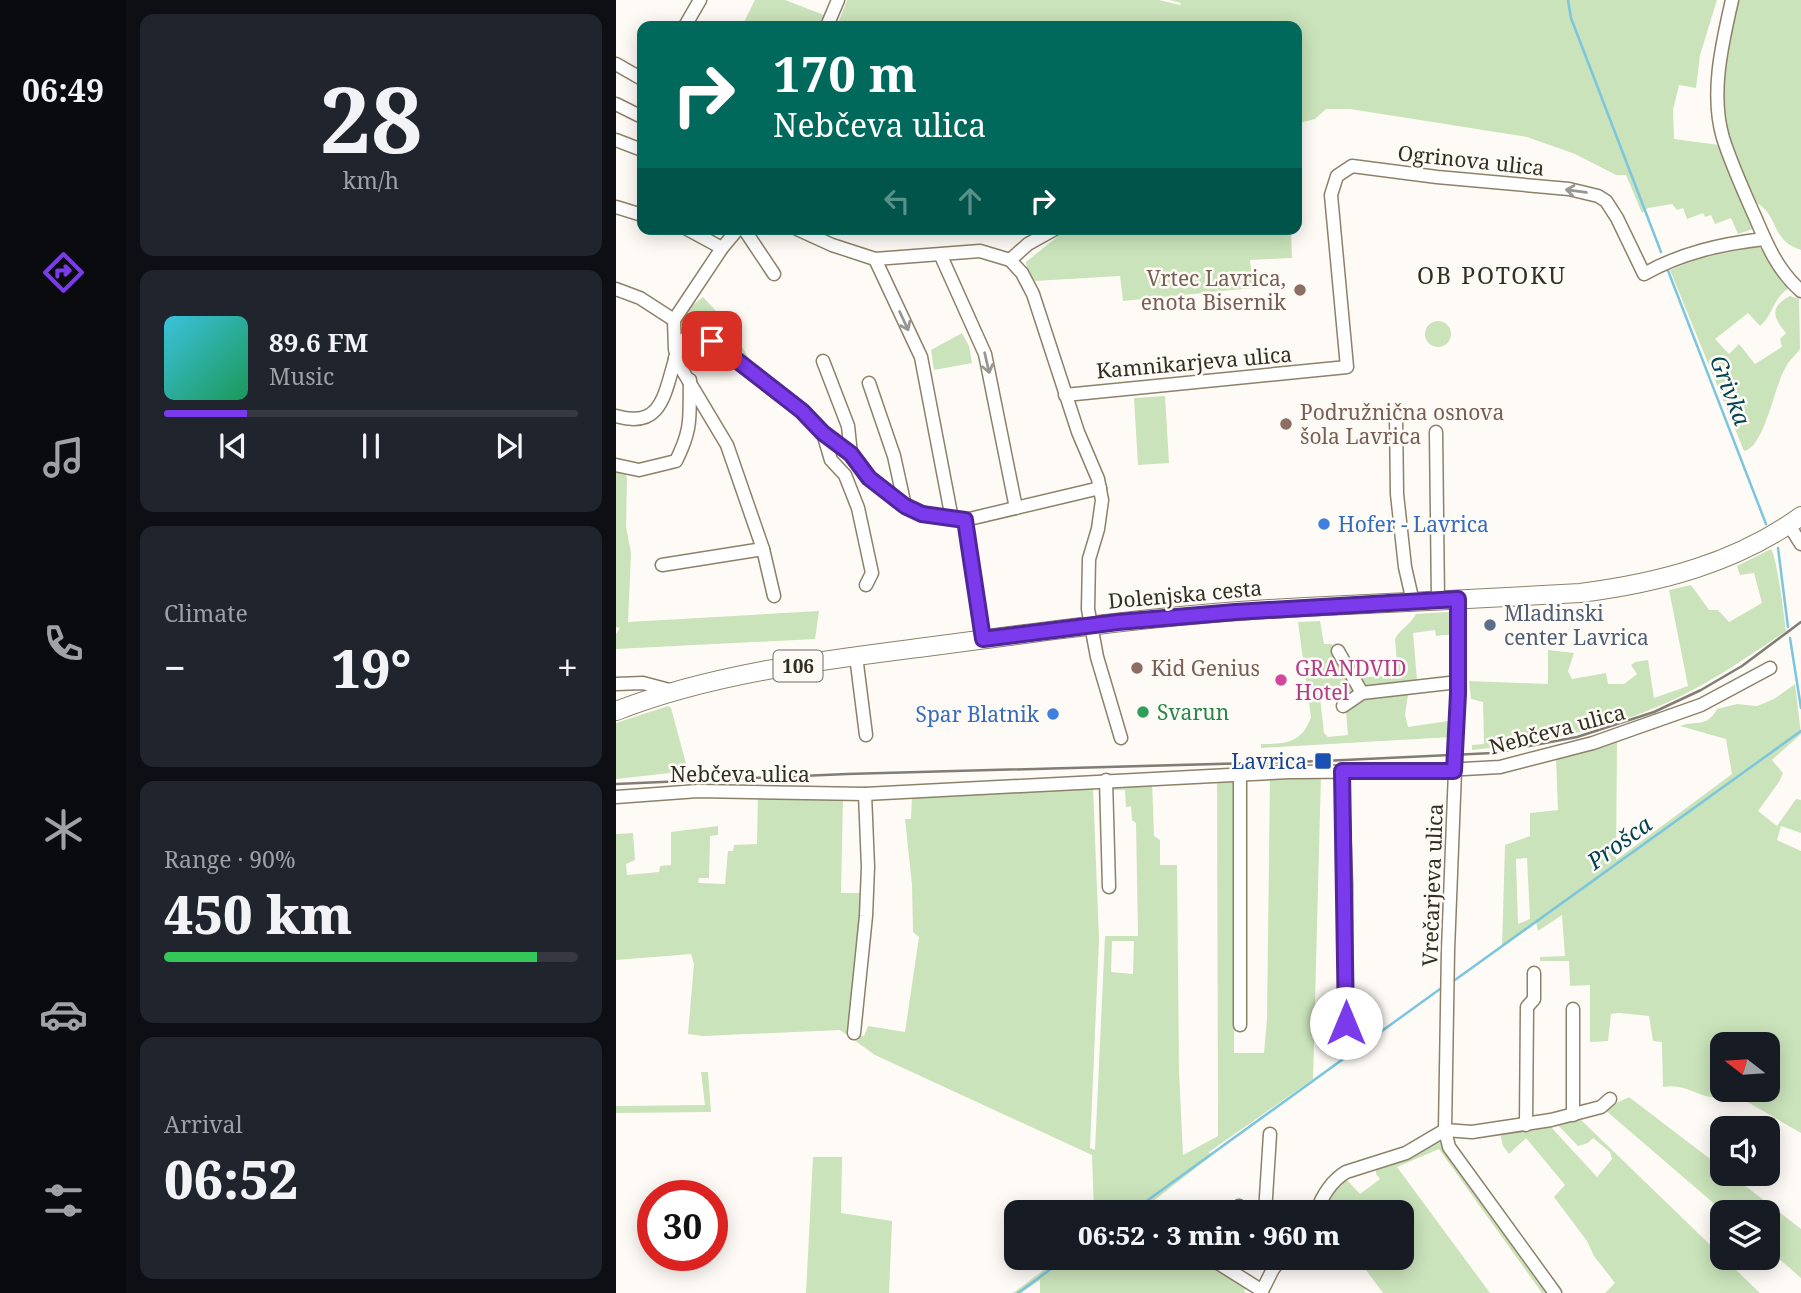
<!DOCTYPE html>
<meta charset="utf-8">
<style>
body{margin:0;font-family:"Noto Serif",serif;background:#20242c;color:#f1f3f6;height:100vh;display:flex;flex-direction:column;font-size:26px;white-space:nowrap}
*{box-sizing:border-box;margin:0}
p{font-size:23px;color:#9ea1a6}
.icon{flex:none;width:38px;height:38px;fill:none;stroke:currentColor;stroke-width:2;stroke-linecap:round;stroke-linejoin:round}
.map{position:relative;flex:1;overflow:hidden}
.sheet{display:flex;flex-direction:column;gap:14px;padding:14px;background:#0d0f14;width:490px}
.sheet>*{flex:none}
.guide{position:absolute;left:21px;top:21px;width:665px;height:214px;border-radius:14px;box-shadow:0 4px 18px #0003;background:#00695c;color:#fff;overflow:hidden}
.needle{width:46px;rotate:287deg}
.fabs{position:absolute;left:1094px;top:1032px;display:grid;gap:14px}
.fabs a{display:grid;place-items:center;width:70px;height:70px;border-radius:14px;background:#171b24;box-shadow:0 4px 18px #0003;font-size:35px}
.speed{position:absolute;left:21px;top:1180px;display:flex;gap:14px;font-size:35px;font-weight:700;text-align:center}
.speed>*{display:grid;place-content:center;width:91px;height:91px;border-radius:50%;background:#171b24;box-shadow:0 4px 18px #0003;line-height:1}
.speed .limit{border:10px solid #d22;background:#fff;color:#111}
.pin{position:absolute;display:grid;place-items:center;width:60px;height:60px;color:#fff;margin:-30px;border-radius:14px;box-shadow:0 4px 10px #0006}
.me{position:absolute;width:77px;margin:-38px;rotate:0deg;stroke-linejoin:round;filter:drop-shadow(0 0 5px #0008)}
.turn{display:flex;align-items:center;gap:24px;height:147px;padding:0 21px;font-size:32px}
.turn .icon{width:91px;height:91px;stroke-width:2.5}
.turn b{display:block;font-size:49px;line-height:60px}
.lanes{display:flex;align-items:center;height:66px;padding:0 21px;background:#0003;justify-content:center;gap:35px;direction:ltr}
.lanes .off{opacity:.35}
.big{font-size:52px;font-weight:800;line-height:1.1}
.sheet .card{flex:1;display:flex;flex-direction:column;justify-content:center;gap:10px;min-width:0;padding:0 24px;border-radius:14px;background:#20242c}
.sheet .dial{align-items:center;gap:0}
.dial b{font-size:91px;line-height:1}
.song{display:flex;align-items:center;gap:21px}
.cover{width:84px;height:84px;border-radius:10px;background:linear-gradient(135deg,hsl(190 70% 55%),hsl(150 70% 35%))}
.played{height:7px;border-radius:4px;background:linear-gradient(90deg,#7c3aed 20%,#363941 20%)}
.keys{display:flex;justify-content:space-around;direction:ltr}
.heat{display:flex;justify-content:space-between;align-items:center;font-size:38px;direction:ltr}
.charge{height:10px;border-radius:5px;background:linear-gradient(90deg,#34c759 90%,#363941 0)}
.trip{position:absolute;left:388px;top:1200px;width:410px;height:70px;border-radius:14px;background:#171b24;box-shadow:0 4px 18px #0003;font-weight:800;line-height:70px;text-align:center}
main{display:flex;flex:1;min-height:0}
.tabs{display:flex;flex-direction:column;width:126px;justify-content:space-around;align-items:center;background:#090b0e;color:#9ea1a6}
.tabs .icon{width:49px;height:49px}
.tabs .active{color:#7c3aed}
.tabs b{font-size:32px;color:#f1f3f6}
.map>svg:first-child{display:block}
.green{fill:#cae3ba;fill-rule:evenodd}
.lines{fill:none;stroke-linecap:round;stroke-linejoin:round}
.stream{stroke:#7cc5de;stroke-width:2.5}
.street-casing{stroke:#8d8169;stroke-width:15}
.primary-casing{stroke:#8d8169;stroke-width:20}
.street{stroke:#fff;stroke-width:12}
.primary{stroke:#fff;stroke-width:18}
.rail{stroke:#817d74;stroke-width:2.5}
.oneway{stroke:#999691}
.route-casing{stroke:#51269a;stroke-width:18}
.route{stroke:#7c3aed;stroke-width:12}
.education-dot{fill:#8d6e63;stroke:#fefbf6;stroke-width:2.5}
.shop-dot{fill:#3f7fe0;stroke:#fefbf6;stroke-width:2.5}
.service-dot{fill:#5c6f8a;stroke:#fefbf6;stroke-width:2.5}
.hotel-dot{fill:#d1479c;stroke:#fefbf6;stroke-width:2.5}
.leisure-dot{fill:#2e9e5b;stroke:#fefbf6;stroke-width:2.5}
.transit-dot{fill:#1a4fb4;stroke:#fefbf6;stroke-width:2.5}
.labels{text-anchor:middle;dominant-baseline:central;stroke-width:5;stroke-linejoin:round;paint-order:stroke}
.shield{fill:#fefbf6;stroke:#706c62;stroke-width:2}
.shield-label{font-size:19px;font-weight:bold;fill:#332e23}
.street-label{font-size:21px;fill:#332e23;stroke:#fefbf6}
.education-label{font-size:21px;fill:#785e54;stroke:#fefbf6;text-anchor:start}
.shop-label{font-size:21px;fill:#366cbe;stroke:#fefbf6;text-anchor:start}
.service-label{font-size:21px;fill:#4e5e75;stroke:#fefbf6;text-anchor:start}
.hotel-label{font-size:21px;fill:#b23c85;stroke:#fefbf6;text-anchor:start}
.leisure-label{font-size:21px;fill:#27864d;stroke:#fefbf6;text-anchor:start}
.transit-label{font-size:21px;fill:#164399;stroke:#fefbf6;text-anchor:end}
.neighbourhood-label{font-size:23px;letter-spacing:2px;fill:#332e23;stroke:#fefbf6}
.water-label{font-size:23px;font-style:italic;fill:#004354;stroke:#fefbf6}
</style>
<main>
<nav class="tabs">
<b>06:49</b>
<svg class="icon active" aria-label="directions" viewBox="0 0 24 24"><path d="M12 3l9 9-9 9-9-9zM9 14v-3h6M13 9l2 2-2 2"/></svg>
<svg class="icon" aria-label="music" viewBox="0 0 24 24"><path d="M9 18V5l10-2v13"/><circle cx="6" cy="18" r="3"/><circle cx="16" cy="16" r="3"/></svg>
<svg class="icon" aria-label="phone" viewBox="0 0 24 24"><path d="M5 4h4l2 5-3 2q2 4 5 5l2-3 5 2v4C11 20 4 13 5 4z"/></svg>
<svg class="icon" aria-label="climate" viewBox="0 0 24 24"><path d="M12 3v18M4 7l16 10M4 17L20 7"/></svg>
<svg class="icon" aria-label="car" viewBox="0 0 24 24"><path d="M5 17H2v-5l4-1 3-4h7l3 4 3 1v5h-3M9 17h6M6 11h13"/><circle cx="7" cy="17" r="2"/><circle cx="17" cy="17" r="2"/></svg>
<svg class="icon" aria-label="filters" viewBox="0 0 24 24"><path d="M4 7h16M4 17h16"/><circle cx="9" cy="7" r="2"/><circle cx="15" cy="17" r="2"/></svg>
</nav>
<section class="sheet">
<div class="card dial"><b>28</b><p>km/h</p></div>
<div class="card">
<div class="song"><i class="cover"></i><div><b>89.6 FM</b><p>Music</p></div></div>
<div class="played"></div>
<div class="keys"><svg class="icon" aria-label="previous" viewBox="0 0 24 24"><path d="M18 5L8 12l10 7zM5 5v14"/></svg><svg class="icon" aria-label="pause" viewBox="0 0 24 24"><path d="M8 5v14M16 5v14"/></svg><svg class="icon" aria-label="next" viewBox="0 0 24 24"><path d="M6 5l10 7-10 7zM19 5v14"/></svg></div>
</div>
<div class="card"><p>Climate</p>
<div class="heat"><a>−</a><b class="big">19°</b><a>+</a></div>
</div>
<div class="card"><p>Range · 90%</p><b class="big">450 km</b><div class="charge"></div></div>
<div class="card"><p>Arrival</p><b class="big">06:52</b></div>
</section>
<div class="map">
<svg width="1185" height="1293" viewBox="0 0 1185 1293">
<rect width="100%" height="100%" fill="#fefbf6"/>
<!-- green -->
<g class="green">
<polygon points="139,0 169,0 208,15 202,26 126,26"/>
<polygon points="231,0 543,0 564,5 565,3 554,0 1101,0 1084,55 1080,88 1063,85 1057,110 1058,139 1103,145 1136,221 1137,229 1122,234 1115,218 1099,224 1095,215 1089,217 1087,213 1071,219 1067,208 1061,210 1056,204 1032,208 1026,213 1010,175 1000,175 959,154 911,137 734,109 710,109 699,119 683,123 681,140 681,26 221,26"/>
<path d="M 1122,0 L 1185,0 L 1185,250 C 1154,240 1164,217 1141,203 C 1133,183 1121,165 1115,144 C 1101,100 1111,44 1122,0 Z"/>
<polygon points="451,229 675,229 676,258 634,260 637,288 507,301 504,276 419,281 411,269 410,262"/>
<path d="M 1143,246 L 1172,289 C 1157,298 1157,315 1144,326 L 1132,313 L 1099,339 L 1113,354 L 1123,344 L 1139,364 L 1166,347 L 1164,339 L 1170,333 C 1157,317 1153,307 1174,296 L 1183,299 L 1184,349 C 1180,355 1173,360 1170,367 C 1158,385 1149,447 1128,451 L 1054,270 L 1085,258 Z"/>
<polygon points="87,297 113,325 138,367 87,328 72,329 58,320"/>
<circle cx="822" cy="334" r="13"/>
<polygon points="346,333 353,346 356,363 318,370 315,350"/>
<polygon points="549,396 553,463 522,465 518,398"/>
<polygon points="0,468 9,472 11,478 10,527 15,553 12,622 203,611 199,639 0,649 0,634 4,628 0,627"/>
<path d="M 1155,549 C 1161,557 1168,616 1170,631 C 1136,654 1102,678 1065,696 C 1001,728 926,743 856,750 L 856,745 L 868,744 L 867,702 L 855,699 L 853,681 L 932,684 L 932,650 L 958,653 L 952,671 L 956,679 L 990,673 L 992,684 L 1008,684 L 1021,674 L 1015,665 L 1019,662 L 1032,660 L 1038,698 L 1072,686 L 1053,590 L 1075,585 L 1093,610 L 1102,610 L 1113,622 L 1146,603 L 1138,573 L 1124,575 L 1121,566 Z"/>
<path d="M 832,612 L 836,614 L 838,634 L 820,636 L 819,630 L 797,633 L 801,680 L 798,685 L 751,690 L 738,678 L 782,675 L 779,639 C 784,629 794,625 800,614 Z"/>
<path d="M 704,621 L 708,644 L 716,644 L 738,690 L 737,694 L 719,692 L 717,697 L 704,698 L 708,733 L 712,737 L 732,735 L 730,712 C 751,693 765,693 792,695 L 789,715 L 792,727 L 832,721 L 832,710 L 836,709 L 835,737 L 645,748 L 645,744 C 670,744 686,743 695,717 L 682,622 Z"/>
<path d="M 1179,684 L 1185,734 L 1156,760 L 1167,773 L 1163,782 L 1142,811 L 1161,826 L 1180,799 L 1185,800 L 1185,833 L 1165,826 L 1161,840 L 1185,851 L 1185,1133 L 1123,1097 L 1114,1095 C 1089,1106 1075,1082 1047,1087 L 1046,1042 L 1037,1041 L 1033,1016 L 1003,1013 L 995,1014 L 992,1041 L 974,1042 L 974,985 L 954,986 L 953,961 L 924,961 L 924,957 L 949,956 L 946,915 L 922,931 L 920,922 L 886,947 L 889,845 L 914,836 L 914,813 L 942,810 L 940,757 L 1001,740 L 1000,860 L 1116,774 L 1110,739 L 1064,726 C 1080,720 1091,728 1101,709 L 1121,704 L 1141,706 L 1158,699 ZM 911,858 L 914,919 L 902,924 L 900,859 ZM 1106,1045 L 1152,1045 L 1152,1090 L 1106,1090 Z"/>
<polygon points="52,706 55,708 72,771 0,779 0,723"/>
<path d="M 705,774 L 697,1079 L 593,1152 L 595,1156 L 522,1213 L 478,1213 L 476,1155 L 259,1055 L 224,1030 L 87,1036 L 72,1034 L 78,964 L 75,954 L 0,960 L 0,834 L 17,833 L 19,860 L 10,864 L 11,875 L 43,872 L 44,866 L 55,865 L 55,832 L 102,826 L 102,835 L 94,836 L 93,878 L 83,878 L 82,883 L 109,884 L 112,851 L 117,851 L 118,845 L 141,844 L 142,794 L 227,796 L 225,893 L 247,893 L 242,1035 L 248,1036 L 252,1026 L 289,1032 L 303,937 L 297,932 L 296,885 L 289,819 L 295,819 L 296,796 L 477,787 L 483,940 L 474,1148 L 479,1150 L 489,936 L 522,936 L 520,823 L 516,820 L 515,806 L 510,807 L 509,790 L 493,790 L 493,783 L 536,781 L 538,836 L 544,840 L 544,865 L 561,865 L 563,1071 L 567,1155 L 602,1136 L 601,779 L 620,778 L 618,1053 L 648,1053 L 651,1018 L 654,777 ZM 496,941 L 518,941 L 517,974 L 495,972 Z"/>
<polygon points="85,1072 92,1072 95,1112 0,1113 0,1106 89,1105"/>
<polygon points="1013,1097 1106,1168 1106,1174 1114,1174 1185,1229 1185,1278 1152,1249 1152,1213 1109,1213 988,1109"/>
<polygon points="963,1118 1144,1293 989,1293 999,1283 978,1256 971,1241 938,1197 949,1185 910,1138 893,1154 887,1146 884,1133 934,1126 981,1177 996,1159 994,1152 977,1138 972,1143 962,1146 941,1124"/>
<polygon points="823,1142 828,1145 934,1293 926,1293 823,1149 781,1167 874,1293 767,1293 741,1258 786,1258 786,1213 705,1213 710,1196 730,1179 744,1194 764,1179 760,1174 760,1168"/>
<polygon points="197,1157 226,1157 225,1213 276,1221 273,1293 190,1293"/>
<polygon points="444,1258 588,1258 631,1284 628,1291 630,1293 424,1293 424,1280 405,1293 397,1293"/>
</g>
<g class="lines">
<!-- stream -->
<g class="stream">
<polyline points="952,0 955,18 1045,252"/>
<polyline points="1051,268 1150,524"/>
<polyline points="1162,548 1172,627"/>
<polyline points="1174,638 1185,708"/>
<polyline points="839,980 1185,731"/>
<polyline points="514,1213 824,989"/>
<polyline points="402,1293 450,1258"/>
</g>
<defs>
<g id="street">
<path d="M 1116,0 C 1106,44 1094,94 1107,138 C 1116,166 1128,192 1140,219 C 1151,245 1162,271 1185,291"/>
<polyline points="69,26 84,0"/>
<polyline points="211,26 222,0"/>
<polyline points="0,64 26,79"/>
<polyline points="0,104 26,117"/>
<polyline points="0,140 26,150"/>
<polyline points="0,207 26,215"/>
<polyline points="71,229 106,248"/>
<polyline points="128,229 158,274"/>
<polyline points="181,229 216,245 259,259 364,251 394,260 406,273 417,294 462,432 482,479 486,500 482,529 473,559 472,609 481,657 505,738"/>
<polyline points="325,256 369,354 400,508"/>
<polyline points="259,259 305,357 336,519"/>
<polyline points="394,260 412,244 439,229"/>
<polyline points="0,289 24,298 58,320"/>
<polyline points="59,350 58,320 106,248 122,229"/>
<polyline points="59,358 111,445 147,549 158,596"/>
<polyline points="207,361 232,426 235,454"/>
<polyline points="253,383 278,456 289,506"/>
<path d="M 449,395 L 731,367 L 715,195 L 721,176 L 736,166 L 821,177 L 953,189 L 982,196 L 990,201 L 1001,218 L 1028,274 C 1065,253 1105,244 1148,239"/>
<path d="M 0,416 C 44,429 48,397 58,363 C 60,357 61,348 65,342 C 70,336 77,335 84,334 L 185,411 L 207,433 L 235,454 L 253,478 L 289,506 L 305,515 L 349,520 L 484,488"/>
<polyline points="780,416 781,494 789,567 797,602"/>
<polyline points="820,432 822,601"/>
<polyline points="207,433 215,460 229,475 242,508 256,573 250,585"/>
<path d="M 0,465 L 23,470 L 60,461 C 77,427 73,417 74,380"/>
<polyline points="349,520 367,639"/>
<polyline points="1173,525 1185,544"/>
<polyline points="46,565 147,549"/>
<polyline points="842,599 842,694 832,950 829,1130 833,1147 939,1293"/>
<polyline points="722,651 746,693"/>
<polyline points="240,656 250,735"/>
<polyline points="0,684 27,683 57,691"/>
<polyline points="727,706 746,693 842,682"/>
<polyline points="726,771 730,885 730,1023"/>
<polyline points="624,775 624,1025"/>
<polyline points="490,780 493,887"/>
<polyline points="0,797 82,791 249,794 673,772 811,771 884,767 977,743 1085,705 1154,668"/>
<polyline points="957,1009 957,1115"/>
<polyline points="238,1033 250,916 252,867 249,794"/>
<polyline points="910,1125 911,1007 918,999 918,973"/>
<polyline points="623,1206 628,1213"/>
<polyline points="649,1213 654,1134"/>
<path d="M 700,1213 C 706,1196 715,1181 730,1172 L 790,1153 L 829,1130 L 856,1132 L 935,1120 L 985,1107 L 994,1099"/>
<polyline points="594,1258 645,1290"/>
<polyline points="645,1293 657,1269 666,1258"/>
</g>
<path id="primary" d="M 0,711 C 97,673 208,660 310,647 C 436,630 562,613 689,607 C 781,603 872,598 964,593 C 1043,583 1120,563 1185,516"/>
</defs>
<!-- street casing -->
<use href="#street" class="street-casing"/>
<!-- primary casing -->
<use href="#primary" class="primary-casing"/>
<!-- street -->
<use href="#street" class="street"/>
<!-- primary -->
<use href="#primary" class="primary"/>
<!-- rail -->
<polyline class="rail" points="0,784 231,774 707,761 877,753 961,737 1038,712 1085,690 1126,666 1185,622"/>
</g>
<!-- one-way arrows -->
<defs><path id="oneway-shaft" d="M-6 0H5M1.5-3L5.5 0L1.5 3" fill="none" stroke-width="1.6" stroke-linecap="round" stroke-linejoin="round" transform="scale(1.75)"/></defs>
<g class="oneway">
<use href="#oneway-shaft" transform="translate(960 191) rotate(-172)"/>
<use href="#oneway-shaft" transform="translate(288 321) rotate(65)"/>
<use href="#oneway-shaft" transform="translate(371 363) rotate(77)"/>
</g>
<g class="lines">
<defs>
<polyline id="route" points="96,341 186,411 207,433 235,454 253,478 289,506 306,514 349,520 367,639 502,622 619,612 842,599 842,694 838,771 726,771 730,1023"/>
</defs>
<!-- route casing -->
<use href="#route" class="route-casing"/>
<!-- route -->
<use href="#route" class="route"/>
</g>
<!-- markers -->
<g class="education-dot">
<circle cx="684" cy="290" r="7"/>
<circle cx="670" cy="424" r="7"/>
<circle cx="521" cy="668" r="7"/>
</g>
<g class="shop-dot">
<circle cx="708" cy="524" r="7"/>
<circle cx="437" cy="714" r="7"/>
</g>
<circle class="service-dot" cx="874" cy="625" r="7"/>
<circle class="hotel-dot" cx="665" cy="680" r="7"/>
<circle class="leisure-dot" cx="527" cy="712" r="7"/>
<rect class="transit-dot" x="698" y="752" width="18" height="18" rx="3.5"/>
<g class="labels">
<!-- shield labels -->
<rect class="shield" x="157.5" y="650.5" width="49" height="31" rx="5"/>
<g class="shield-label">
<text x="182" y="666">106</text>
</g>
<!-- street labels -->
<g class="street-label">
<text transform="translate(855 160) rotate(6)">Ogrinova ulica</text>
<text transform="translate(578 362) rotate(-5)">Kamnikarjeva ulica</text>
<text transform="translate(569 594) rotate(-5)">Dolenjska cesta</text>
<text transform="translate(941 729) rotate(-15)">Nebčeva ulica</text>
<text x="124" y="774">Nebčeva ulica</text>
<text transform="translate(816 885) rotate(-88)">Vrečarjeva ulica</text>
</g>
<!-- education labels -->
<g class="education-label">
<text x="670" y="278" text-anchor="end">Vrtec Lavrica,<tspan x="670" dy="24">enota Bisernik</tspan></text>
<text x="684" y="412">Podružnična osnova<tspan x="684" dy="24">šola Lavrica</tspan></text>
<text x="535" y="668">Kid Genius</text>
</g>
<!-- shop labels -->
<g class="shop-label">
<text x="722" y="524">Hofer - Lavrica</text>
<text x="423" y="714" text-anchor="end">Spar Blatnik</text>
</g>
<!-- service labels -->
<g class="service-label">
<text x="888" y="613">Mladinski<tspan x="888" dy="24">center Lavrica</tspan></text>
</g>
<!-- hotel labels -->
<g class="hotel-label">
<text x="679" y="668">GRANDVID<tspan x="679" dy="24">Hotel</tspan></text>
</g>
<!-- leisure labels -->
<g class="leisure-label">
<text x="541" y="712">Svarun</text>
</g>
<!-- transit labels -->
<g class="transit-label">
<text x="691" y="761">Lavrica</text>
</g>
<!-- neighbourhood labels -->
<g class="neighbourhood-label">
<text x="876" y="275">OB POTOKU</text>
</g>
<!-- water labels -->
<g class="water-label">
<text transform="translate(1115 390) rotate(69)">Grivka</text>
<text transform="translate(1003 842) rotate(-36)">Prošca</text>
</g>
</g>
</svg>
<div class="fabs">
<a><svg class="needle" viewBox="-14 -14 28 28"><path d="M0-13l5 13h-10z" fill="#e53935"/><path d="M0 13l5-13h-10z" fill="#9ea1a6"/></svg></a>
<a><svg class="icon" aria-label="sound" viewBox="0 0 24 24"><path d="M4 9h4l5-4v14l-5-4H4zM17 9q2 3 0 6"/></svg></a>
<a><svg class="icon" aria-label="layers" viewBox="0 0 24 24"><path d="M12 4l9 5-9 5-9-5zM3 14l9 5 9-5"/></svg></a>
</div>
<div class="speed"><div class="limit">30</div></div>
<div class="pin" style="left:96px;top:341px;background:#d93025"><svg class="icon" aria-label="arrive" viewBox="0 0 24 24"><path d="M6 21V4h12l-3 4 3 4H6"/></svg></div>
<svg class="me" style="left:730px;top:1023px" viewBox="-20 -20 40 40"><circle r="19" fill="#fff"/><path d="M0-13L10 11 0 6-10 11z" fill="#7c3aed"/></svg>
<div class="trip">06:52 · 3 min · 960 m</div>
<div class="guide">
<div class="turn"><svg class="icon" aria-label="right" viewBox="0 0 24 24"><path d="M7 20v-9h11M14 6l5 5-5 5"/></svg><div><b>170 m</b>Nebčeva ulica</div></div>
<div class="lanes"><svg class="icon off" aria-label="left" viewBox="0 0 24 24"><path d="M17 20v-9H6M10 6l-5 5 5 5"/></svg><svg class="icon off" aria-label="ahead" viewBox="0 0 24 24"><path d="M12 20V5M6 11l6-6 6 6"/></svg><svg class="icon" aria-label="right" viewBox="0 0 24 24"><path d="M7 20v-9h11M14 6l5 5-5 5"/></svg></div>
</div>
</div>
</main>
